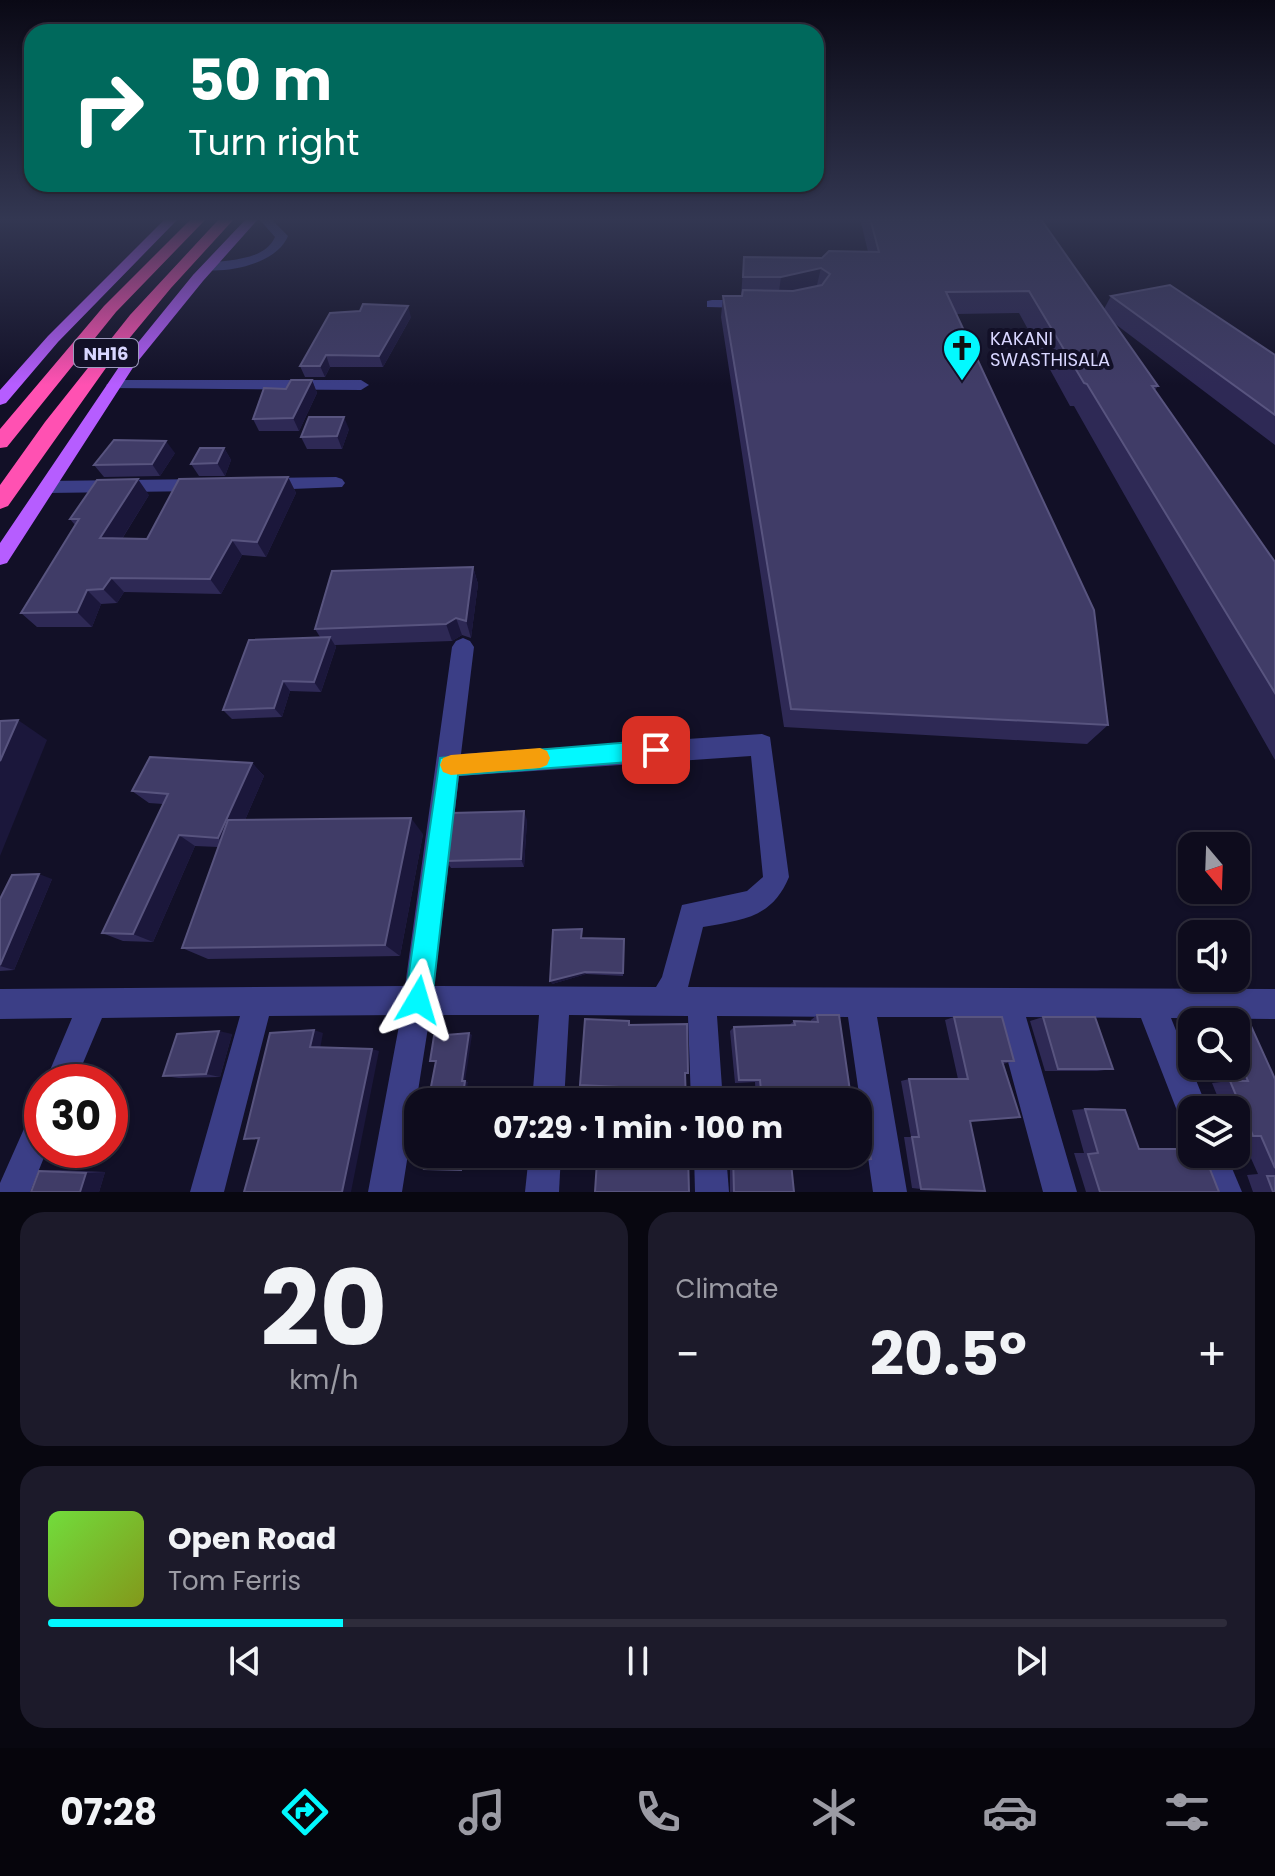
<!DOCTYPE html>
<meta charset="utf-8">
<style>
body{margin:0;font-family:Poppins,sans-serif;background:#1c1a2a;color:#f1f3f6;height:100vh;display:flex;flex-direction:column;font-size:30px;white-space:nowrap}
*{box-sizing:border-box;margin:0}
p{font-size:26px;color:#9b9ba4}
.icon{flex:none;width:44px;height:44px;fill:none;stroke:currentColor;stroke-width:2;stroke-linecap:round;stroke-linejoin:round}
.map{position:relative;height:1192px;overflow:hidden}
.panel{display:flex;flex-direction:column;gap:20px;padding:20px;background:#080710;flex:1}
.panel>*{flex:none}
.top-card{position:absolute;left:24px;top:24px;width:800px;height:168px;border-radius:24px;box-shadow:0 2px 6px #0004,0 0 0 2px #2e2c3b;background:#00695c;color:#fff;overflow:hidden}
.needle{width:52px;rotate:161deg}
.controls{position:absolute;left:1178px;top:832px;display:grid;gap:16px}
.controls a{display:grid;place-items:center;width:72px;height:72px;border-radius:16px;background:#0e0c1d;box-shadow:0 2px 6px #0004,0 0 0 2px #2e2c3b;font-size:40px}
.speed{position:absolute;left:24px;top:1064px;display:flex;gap:16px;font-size:40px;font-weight:700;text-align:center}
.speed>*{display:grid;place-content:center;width:104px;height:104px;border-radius:50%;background:#0e0c1d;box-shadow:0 2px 6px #0004,0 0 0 2px #2e2c3b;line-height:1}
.speed .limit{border:12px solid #d22;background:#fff;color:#111}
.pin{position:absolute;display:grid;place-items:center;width:68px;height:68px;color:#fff;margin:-34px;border-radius:16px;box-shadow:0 4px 12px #0006}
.me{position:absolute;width:88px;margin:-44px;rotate:7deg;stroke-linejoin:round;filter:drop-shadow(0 0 6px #0008)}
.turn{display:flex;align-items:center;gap:28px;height:168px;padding:0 32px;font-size:36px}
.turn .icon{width:104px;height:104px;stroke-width:2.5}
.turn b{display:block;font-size:56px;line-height:68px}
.big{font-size:60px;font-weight:700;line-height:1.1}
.panel .widget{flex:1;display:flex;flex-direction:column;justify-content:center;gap:12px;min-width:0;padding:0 28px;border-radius:24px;background:#1c1a2a}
.panel .dial{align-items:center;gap:0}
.dial b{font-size:104px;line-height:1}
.song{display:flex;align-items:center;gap:24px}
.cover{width:96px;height:96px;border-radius:12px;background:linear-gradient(135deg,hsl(100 70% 55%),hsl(70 70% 35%))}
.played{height:8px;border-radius:4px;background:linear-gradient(90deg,#02f9ff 25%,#2e2c3b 25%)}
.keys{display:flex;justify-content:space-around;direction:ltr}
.heat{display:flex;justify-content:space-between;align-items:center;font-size:44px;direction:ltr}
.panel .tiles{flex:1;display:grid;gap:20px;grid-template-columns:1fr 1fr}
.widget:last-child{grid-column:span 2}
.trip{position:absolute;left:404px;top:1088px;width:468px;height:80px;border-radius:24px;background:#0e0c1d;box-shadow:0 2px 6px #0004,0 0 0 2px #2e2c3b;font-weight:700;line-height:80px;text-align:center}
.dock{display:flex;height:128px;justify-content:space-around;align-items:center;background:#06050c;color:#9b9ba4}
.dock .icon{width:56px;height:56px}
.dock .active{color:#02f9ff}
.dock b{font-size:36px;color:#f1f3f6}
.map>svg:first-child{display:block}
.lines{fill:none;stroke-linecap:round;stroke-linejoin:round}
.minor{fill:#3b3e86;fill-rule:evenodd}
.major{fill:#b65dff;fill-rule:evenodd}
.highway{fill:#ff51b2;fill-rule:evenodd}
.wall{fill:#2e2955}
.shaded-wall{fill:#1b173b}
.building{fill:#403c67;stroke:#58547f;stroke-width:2}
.route{fill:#02f9ff;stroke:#01a2a6;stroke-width:2}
.slow{fill:#f59e0b}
.labels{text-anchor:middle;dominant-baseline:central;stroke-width:8;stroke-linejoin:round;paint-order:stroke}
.far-poi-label{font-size:18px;fill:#d8d6ff;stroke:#121027;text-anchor:start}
.shield{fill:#121027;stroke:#9d9bbe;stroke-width:2}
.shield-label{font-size:18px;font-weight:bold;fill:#d8d6ff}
</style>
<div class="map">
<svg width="1275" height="1192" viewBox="0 0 1275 1192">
<rect width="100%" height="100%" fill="#121027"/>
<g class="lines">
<!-- minor -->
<g class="minor">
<path d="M 258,218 L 270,218 L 288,236 C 277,263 231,273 204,270 L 204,264 C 226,259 264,262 275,237 Z"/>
<polygon points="712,300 746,300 753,304 746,308 707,307 707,301"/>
<polygon points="114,380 361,380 369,385 361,390 109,388 106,385"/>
<polygon points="336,477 342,479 345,483 342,487 267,490 258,484 267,478"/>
<polygon points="203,479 212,485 203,491 47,493 38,487 47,481"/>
<path d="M 463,638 L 470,641 L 474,647 L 461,754 L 762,734 L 770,737 L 789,877 C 772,918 743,920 703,927 L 688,987 L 1275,989 L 1275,1019 L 1171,1018 L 1208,1110 L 1192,1110 L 1192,1126 L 1181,1121 L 1141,1018 L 1026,1017 L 1077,1192 L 1043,1192 L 996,1017 L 877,1017 L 907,1192 L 873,1192 L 848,1017 L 717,1016 L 723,1102 L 691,1102 L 688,1016 L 569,1015 L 564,1102 L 532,1102 L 539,1015 L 430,1015 L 402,1192 L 368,1192 L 401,1015 L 269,1016 L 224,1192 L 190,1192 L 240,1016 L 102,1018 L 75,1082 L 45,1082 L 72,1018 L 0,1019 L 0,989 L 405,986 L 452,647 L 456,641 ZM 751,756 L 763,877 L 747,891 L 682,905 L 662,977 L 656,987 L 434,986 L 459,776 Z"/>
<polygon points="42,1108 42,1150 47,1150 30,1192 0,1192 0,1183 31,1113"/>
<polygon points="529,1154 561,1154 559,1192 525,1192"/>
<polygon points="694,1154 726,1154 729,1192 695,1192"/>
<polygon points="1194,1154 1226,1154 1242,1192 1208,1192"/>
</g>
<!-- major -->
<g class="major">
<polygon points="166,218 179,218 58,342 6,403 0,405 0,390 48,336"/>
<polygon points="247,218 259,218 203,281 134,366 7,563 0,565 0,543 123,361 193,275"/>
</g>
<!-- highway -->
<g class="highway">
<polygon points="192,218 207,218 116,312 7,447 0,448 0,429 104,306"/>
<polygon points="220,218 235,218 171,288 113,358 8,506 0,509 0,485 45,422 130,315"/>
</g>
</g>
<!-- wall -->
<g class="wall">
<polygon points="860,218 1040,218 1104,309 1111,296 1275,355 1275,445 1114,323 1158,386 1155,390 1275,562 1275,760 1074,406 1070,406 1019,313 956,314 1108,725 1087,744 784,727 721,317 723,296 741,296 744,257 822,258 868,252"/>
<polygon points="411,317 383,367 330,367 325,377 305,377 300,366"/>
<polygon points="312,380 317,393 299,431 259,431 253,419 286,389"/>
<polygon points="349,429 342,449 307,449 301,437"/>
<polygon points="224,448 231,460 225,476 199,476 191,464"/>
<polygon points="175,453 160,476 104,477 94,465"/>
<polygon points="288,477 296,493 266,557 242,555 221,594 124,592 117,603 101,604 92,627 37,627 21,613 75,525 70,519 149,495 122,539 147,539"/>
<polygon points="473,567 478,584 471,638 462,635 452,641 335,645 336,647 321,692 290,691 282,717 232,719 223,710 320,637 315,629"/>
<polygon points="252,763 264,776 245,820 423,834 400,956 208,959 182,948 218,847 195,846 153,942 123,941 102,933 163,804 149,803 132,791"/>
<polygon points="527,820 524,867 451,868 446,861"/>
<polygon points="52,879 14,970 0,971 0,899"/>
<polygon points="582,932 582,938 624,939 623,976 586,974 552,984"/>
<polygon points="817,1015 839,1015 850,1091 858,1090 871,1159 791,1163 794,1192 730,1192 730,1154 858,1154 858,1102 756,1102 755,1082 735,1083 730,1031 734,1027 789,1025 794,1021 811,1022 811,1020"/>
<polygon points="954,1017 1014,1061 1003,1064 970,1121 921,1189 912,1188 904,1137 911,1137 901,1081 909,1079 958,1079 945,1020"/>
<polygon points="1043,1017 1113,1069 1097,1071 1045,1071 1030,1021"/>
<polygon points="629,1025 688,1073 687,1074 638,1090 582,1087 580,1085"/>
<polygon points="1236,1026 1275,1079 1275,1192 1253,1192 1247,1175 1258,1174 1241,1136 1236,1136 1236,1110 1223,1110 1212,1083 1229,1081 1223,1066 1236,1066"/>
<polygon points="232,1034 220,1077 179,1078 163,1076"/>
<polygon points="1085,1109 1139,1149 1219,1192 1086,1192 1074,1153 1084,1153 1072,1110"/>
<polygon points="59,1170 105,1172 99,1192 39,1171"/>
</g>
<!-- shaded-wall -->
<g class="shaded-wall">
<polygon points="821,268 816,289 778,298 781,277"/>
<polygon points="408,306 411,317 383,367 379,356"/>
<polygon points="326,355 330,367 325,377 320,366"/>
<polygon points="312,380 317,393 299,431 293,418"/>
<polygon points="344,417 349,429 342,449 337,436"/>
<polygon points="166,441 175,453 160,476 152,464"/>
<polygon points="224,448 231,460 225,476 217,463"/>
<polygon points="288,477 296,493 266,557 257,542"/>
<polygon points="138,479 149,495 113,553 100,538"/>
<polygon points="232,540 242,555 221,594 210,579"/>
<polygon points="473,567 478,584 471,638 466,621"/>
<polygon points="111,578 124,592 117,603 103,589"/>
<polygon points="87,590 101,604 92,627 77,612"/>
<polygon points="456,618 462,635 452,641 446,624"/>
<polygon points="330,637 336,647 321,692 314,682"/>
<polygon points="283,681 290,691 282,717 274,708"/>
<polygon points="18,720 47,740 0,856 0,761"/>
<polygon points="252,763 264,776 233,848 218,838"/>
<polygon points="524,811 527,820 524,867 521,859"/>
<polygon points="411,818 423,834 400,956 385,945"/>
<polygon points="179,835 195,846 153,942 133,934"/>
<polygon points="39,874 52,879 14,970 0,966"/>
<polygon points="585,972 586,974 552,984 550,981"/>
<polygon points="314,1030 323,1033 320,1049 310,1047"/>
<polygon points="219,1031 232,1034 220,1077 206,1074"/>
<polygon points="469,1033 472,1035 465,1081 468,1082 465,1102 462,1102 462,1081"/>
<polygon points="372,1049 379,1051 351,1192 342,1192"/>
<polygon points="463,1154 466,1154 464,1170 461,1170"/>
<polygon points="105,1172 99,1192 80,1192 86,1173"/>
</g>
<!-- building -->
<g class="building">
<polygon points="870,218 1040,218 1158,386 1152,386 1275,562 1275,693 1087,384 1084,383 1029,291 946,292 1094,610 1108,725 791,709 723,296 742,296 743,290 793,291 822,285 830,274 821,268 781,277 743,277 744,257 822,258 829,251 879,252"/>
<polygon points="1170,285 1275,355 1275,415 1111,296"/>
<polygon points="363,304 408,306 379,356 326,355 320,366 300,366 330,313 360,311"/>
<polygon points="291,380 312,380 293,418 253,419 264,388 286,389"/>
<polygon points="309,417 344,417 337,436 301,437"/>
<polygon points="114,440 166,441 152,464 94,465"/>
<polygon points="200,448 224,448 217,463 191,464"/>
<polygon points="288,477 257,542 232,540 210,579 111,578 103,589 87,590 77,612 21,613 79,519 70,519 97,480 138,479 100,538 147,539 179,479"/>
<polygon points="473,567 466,621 456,618 446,624 315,629 332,571"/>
<polygon points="330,637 314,682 283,681 274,708 223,710 249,640"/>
<polygon points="18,720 0,761 0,721"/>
<polygon points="150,757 252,763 218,838 179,835 133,934 102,933 168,794 132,791"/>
<polygon points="524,811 521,859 446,861 452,813"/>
<polygon points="411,818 385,945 182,948 228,820"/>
<polygon points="39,874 0,965 0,899 12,875"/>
<polygon points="582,929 581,938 624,939 623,973 585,972 550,981 553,930"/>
<polygon points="817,1015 839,1015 850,1091 858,1090 871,1159 791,1163 794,1192 734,1192 733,1155 735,1154 858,1154 858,1102 762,1102 760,1080 739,1080 734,1027 795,1025 794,1021 818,1022"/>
<polygon points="954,1017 1002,1017 1014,1061 1002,1061 1020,1117 970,1121 985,1191 921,1189 912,1137 919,1137 909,1079 968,1079"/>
<polygon points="1043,1017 1095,1017 1113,1069 1058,1069"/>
<polygon points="585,1019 629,1021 629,1025 687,1024 688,1073 685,1073 686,1102 638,1102 638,1088 580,1085"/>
<polygon points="1236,1026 1251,1026 1275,1079 1275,1168 1261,1136 1253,1136 1230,1081 1248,1081 1236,1053"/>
<polygon points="314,1030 310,1047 372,1049 342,1192 244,1192 259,1138 244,1139 270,1033"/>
<polygon points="219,1031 206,1074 163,1076 177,1034"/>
<polygon points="469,1033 462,1081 465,1081 462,1102 428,1102 436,1061 430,1061 434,1036"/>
<polygon points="1085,1109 1125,1110 1139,1149 1192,1149 1192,1154 1204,1154 1219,1192 1100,1192 1088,1154 1098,1153"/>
<polygon points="426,1154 463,1154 461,1170 424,1169"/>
<polygon points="634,1154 688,1154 689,1192 595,1192 597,1161 633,1162"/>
<polygon points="39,1171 86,1173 80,1192 31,1192"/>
<polygon points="1267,1176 1275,1176 1275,1192 1273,1192"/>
</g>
<!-- sky -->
<linearGradient id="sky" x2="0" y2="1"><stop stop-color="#0a0915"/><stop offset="0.57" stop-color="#333752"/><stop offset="1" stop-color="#333752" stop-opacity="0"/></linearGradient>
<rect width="1275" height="385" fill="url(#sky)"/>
<!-- route -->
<polygon class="route" points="656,740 664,743 667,750 664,757 656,760 458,775 432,1000 428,1009 418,1013 409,1009 405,1000 440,758"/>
<!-- slow -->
<polygon class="slow" points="540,748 547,751 550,758 547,765 540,768 451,775 443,772 440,765 443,758 451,755"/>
<!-- icons -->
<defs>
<symbol id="church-pin" viewBox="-11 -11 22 30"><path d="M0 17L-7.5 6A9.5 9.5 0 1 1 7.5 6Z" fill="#02f9ff" stroke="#121027"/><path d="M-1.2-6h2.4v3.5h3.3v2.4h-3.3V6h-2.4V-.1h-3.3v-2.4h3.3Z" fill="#111"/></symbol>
</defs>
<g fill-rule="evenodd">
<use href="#church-pin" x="940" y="326" width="44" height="60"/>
</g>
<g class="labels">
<!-- far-poi labels -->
<g class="far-poi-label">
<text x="990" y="338">KAKANI<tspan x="990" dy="21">SWASTHISALA</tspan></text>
</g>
<!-- shield labels -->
<rect class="shield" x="74" y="339" width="64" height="28" rx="6"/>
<g class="shield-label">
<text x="106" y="353">NH16</text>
</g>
</g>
</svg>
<div class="controls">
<a><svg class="needle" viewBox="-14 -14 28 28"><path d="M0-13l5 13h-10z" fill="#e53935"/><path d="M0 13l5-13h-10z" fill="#9b9ba4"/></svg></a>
<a><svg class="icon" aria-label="sound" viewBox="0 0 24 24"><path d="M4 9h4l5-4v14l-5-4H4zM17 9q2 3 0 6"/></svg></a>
<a><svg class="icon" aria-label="search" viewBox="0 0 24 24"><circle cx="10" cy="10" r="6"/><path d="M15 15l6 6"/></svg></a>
<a><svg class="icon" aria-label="layers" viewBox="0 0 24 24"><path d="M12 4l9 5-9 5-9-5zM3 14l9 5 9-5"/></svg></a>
</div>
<div class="speed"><div class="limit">30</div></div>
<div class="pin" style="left:656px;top:750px;background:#d93025"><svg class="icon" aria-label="arrive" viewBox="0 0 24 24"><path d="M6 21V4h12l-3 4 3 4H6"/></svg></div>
<svg class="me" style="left:418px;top:1000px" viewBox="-20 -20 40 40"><path d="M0-17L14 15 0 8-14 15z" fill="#02f9ff" stroke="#fff" stroke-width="4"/></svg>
<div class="trip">07:29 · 1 min · 100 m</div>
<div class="top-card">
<div class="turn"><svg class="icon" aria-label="right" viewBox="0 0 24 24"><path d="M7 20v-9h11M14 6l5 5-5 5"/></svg><div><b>50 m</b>Turn right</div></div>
</div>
</div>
<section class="panel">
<div class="tiles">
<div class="widget dial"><b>20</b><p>km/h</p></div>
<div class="widget"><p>Climate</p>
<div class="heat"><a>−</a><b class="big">20.5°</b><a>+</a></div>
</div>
<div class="widget">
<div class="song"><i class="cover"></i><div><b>Open Road</b><p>Tom Ferris</p></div></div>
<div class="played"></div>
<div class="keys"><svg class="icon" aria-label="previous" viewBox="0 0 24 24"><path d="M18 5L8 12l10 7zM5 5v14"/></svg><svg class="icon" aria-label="pause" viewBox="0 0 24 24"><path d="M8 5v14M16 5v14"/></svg><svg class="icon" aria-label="next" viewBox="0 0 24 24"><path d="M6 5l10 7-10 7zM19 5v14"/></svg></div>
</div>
</div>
</section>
<nav class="dock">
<b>07:28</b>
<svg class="icon active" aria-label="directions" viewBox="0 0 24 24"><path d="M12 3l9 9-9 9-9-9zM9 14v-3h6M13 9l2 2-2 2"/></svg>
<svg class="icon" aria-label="music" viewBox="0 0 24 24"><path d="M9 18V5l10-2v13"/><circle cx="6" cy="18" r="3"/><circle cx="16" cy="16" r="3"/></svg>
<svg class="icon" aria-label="phone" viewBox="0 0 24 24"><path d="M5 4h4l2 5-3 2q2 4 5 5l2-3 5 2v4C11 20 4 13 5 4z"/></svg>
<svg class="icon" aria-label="climate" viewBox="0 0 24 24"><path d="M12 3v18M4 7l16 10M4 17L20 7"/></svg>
<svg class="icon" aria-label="car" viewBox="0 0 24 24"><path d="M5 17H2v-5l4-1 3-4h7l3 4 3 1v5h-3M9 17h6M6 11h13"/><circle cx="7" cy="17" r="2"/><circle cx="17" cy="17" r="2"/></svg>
<svg class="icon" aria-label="filters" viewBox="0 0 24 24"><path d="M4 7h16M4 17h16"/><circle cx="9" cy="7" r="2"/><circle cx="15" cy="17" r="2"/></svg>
</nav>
